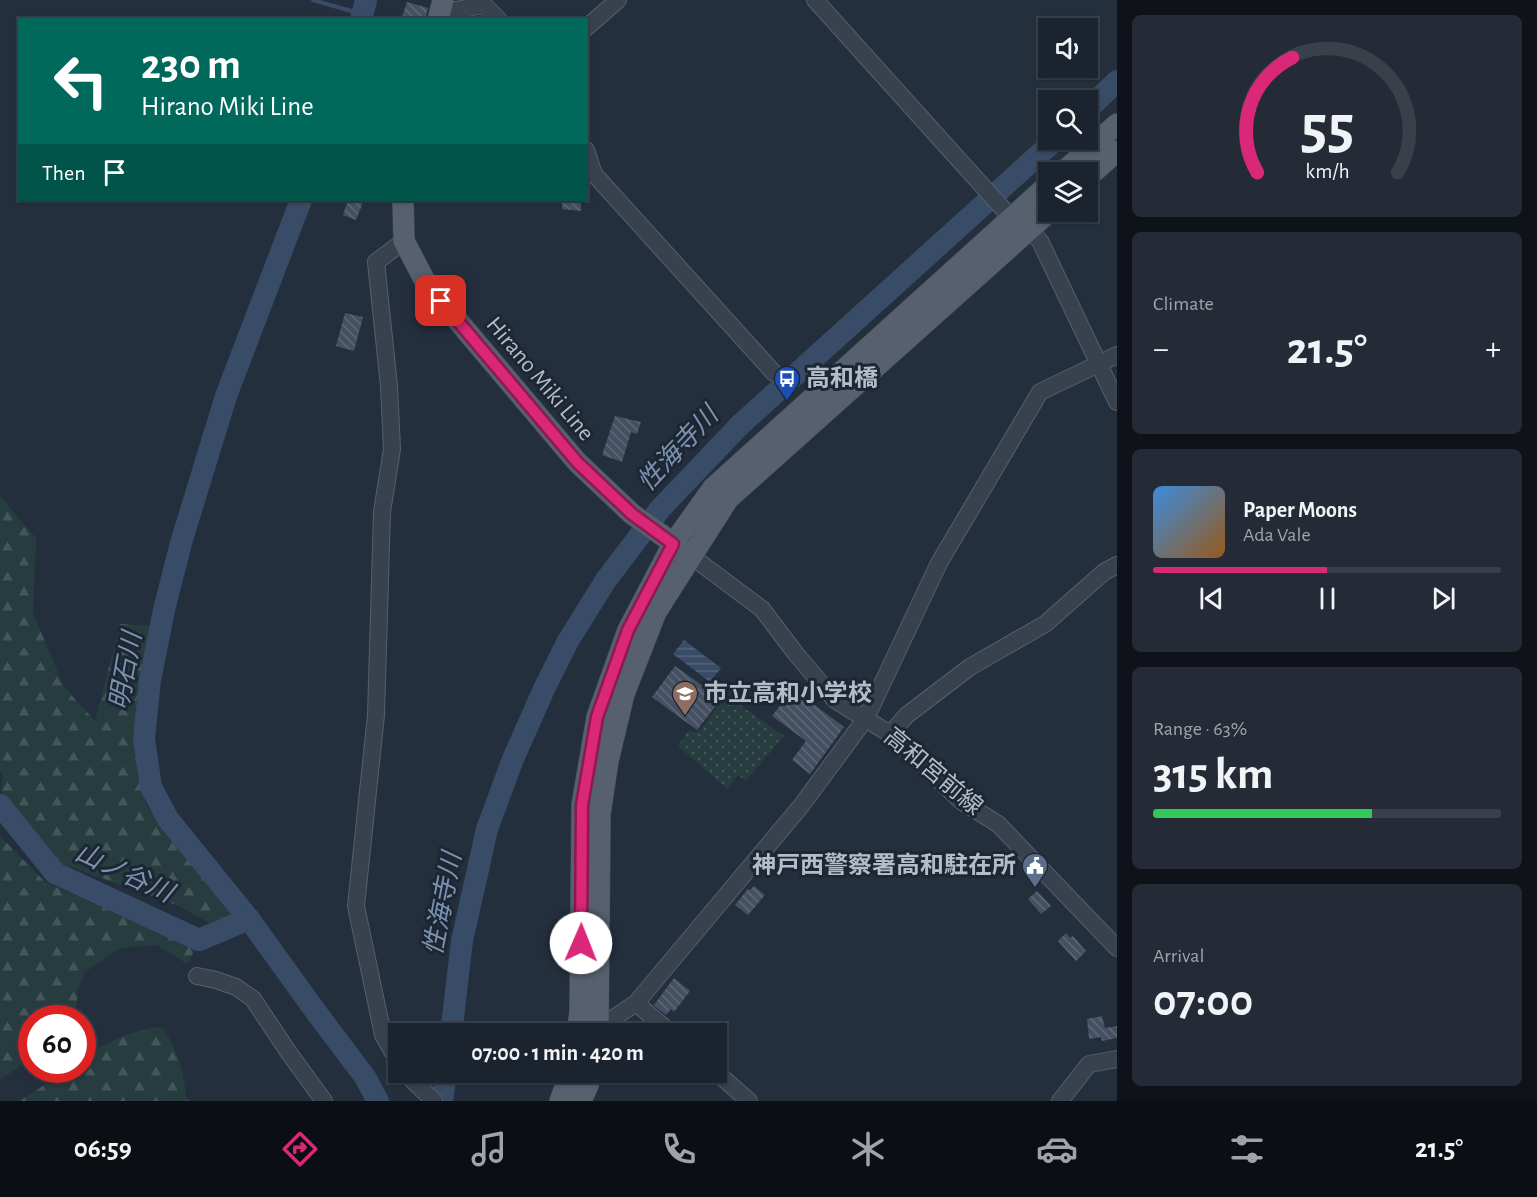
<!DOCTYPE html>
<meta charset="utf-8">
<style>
body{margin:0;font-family:"Alegreya Sans","Noto Sans JP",sans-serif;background:#242b36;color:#f1f3f6;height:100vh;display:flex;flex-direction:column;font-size:22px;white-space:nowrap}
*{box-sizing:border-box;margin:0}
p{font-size:20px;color:#a0a4aa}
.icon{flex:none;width:33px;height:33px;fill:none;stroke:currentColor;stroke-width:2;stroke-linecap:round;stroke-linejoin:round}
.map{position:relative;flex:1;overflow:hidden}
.sheet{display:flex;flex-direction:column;gap:15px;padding:15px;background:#0f1319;width:420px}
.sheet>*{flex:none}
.guide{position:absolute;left:18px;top:18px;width:570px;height:183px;border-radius:0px;box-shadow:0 2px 4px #0004,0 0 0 2px #39404a;background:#00695c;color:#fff;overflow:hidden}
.fabs{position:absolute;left:1038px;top:18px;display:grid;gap:12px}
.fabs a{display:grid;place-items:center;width:60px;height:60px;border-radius:0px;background:#1b232e;box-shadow:0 2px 4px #0004,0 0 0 2px #39404a;font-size:30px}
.speed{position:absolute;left:18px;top:1005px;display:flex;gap:12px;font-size:30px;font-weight:700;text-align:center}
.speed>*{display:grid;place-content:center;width:78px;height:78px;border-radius:50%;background:#1b232e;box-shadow:0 2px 4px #0004,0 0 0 2px #39404a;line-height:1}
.speed .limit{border:9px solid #d22;background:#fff;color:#111}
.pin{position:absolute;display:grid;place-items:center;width:51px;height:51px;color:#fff;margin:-26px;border-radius:12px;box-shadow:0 3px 9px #0006}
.me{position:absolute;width:66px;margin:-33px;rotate:1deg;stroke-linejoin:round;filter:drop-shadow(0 0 4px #0008)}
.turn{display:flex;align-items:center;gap:21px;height:126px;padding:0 24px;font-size:27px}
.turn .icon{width:78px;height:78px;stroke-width:2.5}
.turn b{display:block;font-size:42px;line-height:51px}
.then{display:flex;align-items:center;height:57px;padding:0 24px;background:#0003;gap:12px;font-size:22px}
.big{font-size:45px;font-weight:700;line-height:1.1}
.sheet .tile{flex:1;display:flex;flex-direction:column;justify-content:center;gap:9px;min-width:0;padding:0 21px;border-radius:9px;background:#242b36}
.sheet .dial{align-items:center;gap:0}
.dial svg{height:156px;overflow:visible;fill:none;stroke:#39404a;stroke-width:7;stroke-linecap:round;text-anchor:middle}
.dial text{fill:#f1f3f6;stroke:none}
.song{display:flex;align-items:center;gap:18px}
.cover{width:72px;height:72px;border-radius:9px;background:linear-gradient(135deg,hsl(210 70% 55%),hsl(30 70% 35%))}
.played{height:6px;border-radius:3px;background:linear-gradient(90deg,#db2777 50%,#39404a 50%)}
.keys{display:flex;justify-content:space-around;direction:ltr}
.heat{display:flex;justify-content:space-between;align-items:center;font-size:33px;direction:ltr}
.charge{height:9px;border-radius:4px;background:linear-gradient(90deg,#34c759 63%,#39404a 0)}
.trip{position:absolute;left:388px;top:1023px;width:339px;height:60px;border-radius:0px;background:#1b232e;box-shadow:0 2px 4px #0004,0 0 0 2px #39404a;font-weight:700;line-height:60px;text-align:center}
.menu{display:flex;height:96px;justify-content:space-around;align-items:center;background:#0b0e12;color:#a0a4aa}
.menu .icon{width:42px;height:42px}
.menu .active{color:#db2777}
.menu b{font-size:27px;color:#f1f3f6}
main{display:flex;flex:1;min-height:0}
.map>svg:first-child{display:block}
.forest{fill:url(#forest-firs)}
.park{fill:url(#park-dots)}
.water{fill:url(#water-rules)}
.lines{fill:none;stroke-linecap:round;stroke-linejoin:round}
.stream{stroke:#394c67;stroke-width:4}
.river{stroke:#394c67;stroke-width:22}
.building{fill:url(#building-back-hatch)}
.minor-casing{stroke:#565f6c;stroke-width:18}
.major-casing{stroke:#414a57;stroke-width:22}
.minor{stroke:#38414e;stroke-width:16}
.major{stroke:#56606e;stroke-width:21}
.route-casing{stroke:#8e194d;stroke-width:15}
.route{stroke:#db2777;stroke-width:10}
.labels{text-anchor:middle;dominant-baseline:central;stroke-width:6;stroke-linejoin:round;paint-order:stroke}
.street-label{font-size:24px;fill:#b4bcc9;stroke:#1d2633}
.poi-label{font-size:24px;font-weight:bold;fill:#b4bcc9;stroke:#1d2633;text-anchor:start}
.water-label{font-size:26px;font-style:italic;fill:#7c92b1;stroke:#1d2633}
</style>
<main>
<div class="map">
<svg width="1117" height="1101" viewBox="0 0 1117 1101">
<defs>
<pattern id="forest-firs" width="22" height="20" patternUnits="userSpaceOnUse" patternTransform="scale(1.5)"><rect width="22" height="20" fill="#263c3f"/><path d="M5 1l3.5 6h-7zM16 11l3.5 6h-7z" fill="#435659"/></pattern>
<pattern id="park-dots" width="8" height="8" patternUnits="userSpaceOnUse" patternTransform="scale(1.5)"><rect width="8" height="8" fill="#263c3f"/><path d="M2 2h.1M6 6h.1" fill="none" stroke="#435659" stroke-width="1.8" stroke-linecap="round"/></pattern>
<pattern id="water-rules" width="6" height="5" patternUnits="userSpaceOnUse" patternTransform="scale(1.5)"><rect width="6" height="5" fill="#394c67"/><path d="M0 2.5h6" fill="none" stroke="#53647b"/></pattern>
<pattern id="building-back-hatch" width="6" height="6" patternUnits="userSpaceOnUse" patternTransform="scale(1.5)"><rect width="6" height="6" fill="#455162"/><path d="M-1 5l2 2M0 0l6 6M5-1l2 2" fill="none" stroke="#5d6877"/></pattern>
</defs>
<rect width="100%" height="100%" fill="#242f3e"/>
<!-- forest -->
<g class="forest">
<polygon points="0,496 36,538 33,613 64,687 95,721 120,624 155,626 136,748 146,805 235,916 209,923 181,907 52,860 1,792 3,777 0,770"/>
<polygon points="0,836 45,882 196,948 187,964 157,945 120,948 85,972 78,989 75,1018 32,1018 31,1058 0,1080"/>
<path d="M 155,1027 L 164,1029 C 178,1053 184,1070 186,1098 L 189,1101 L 19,1101 L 40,1088 L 62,1070 L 82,1070 L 83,1056 L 87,1053 L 128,1034 Z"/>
</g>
<!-- park -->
<polygon class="park" points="726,695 784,736 746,781 738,775 727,789 678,746 688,731 698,733"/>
<!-- water -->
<polygon class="water" points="684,640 721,668 710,682 673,654"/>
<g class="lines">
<!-- stream -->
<polyline class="stream" points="313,0 362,14"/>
<!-- river -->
<g class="river">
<polyline points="361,20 366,0"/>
<polyline points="1088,109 1117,81"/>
<polyline points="301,200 226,396 181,543 164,610 150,680 144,739 151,787 168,819 249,919 316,1012 365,1077 378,1101"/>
<polyline points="0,805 55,873 199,940 249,919"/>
<polyline points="451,1034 462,941 487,829 513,759 544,689 568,641 606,580 660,509 740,425 1055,140"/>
<polyline points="442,1101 446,1072"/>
</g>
</g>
<!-- building -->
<g class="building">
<polygon points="407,2 428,8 425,20 401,20"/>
<polygon points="348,200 364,200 356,220 343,215"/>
<polygon points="562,200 581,200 581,211 562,209"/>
<polygon points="345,313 363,317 354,351 336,346"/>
<polygon points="615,416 641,422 637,434 631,432 622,462 602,455"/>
<polygon points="675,666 721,699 697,730 652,697"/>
<polygon points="793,689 844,727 810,774 792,760 806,741 772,716"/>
<polygon points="754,886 765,895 748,915 735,905 748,889 750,890"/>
<polygon points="1037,891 1051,906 1041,914 1028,899"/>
<polygon points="1066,933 1070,938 1073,936 1086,951 1076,961 1058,941"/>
<polygon points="674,978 690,991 674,1012 671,1009 666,1015 654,1005"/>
<polygon points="1102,1016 1105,1028 1117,1026 1117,1038 1102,1041 1101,1037 1089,1039 1087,1019"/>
</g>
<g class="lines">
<defs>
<g id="minor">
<polyline points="815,0 1005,211 1029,229 1040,241 1117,402"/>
<polyline points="439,13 484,5 499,20"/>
<polyline points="586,28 618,0"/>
<polyline points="586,150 594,174 774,373"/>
<polyline points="691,556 762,609 796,654 835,700 890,734 961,801 998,824 1117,948"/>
<polyline points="890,734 907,715 970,667 1045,624 1104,572 1117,565"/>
<polyline points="197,976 216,980 236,987 253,999 289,1053 324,1101"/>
<polyline points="636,1003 672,1034"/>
<polyline points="599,1028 636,1003 801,806 866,718 939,563 1040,392 1117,355"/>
<polyline points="399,1063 383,1035 356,906 376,715 382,512 392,449 389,386 376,262 404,241"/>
<polyline points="404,1072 434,1101"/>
<polyline points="716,1072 749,1101"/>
<polyline points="1060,1101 1089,1064 1117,1059"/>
</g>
<g id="major">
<polyline points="438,20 443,0"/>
<polyline points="1063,172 1117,124"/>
<polyline points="1088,177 1117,151"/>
<polyline points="403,200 404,241 426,283 577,462 632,514 683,550"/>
<polyline points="577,1034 580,1012 582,805 597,717 628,630 673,544 713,488 1048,185"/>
<polyline points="598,1034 600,814 608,761 624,694 656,612 728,499 1049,212"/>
<polyline points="560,1101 571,1072"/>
<polyline points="581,1101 588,1085 590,1072"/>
</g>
</defs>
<!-- minor casing -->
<use href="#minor" class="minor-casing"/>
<!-- major casing -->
<use href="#major" class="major-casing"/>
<!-- minor -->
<use href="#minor" class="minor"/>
<!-- major -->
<use href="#major" class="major"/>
</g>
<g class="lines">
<defs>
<polyline id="route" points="441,301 577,462 632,514 673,544 628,630 597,717 582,805 581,943"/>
</defs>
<!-- route casing -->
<use href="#route" class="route-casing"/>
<!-- route -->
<use href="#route" class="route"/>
</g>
<!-- icons -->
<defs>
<symbol id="bus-pin" viewBox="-11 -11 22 30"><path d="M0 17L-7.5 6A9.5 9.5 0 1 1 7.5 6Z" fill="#1a4fb4" stroke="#1d2633"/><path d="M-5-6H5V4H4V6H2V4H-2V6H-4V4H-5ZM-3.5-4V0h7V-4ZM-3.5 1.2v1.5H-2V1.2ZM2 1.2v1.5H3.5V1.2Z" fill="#fff"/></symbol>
<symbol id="school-pin" viewBox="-11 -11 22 30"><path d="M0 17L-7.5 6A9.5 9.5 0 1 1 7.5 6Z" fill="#8d6e63" stroke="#1d2633"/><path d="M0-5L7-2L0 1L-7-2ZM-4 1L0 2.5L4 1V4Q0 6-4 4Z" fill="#fff"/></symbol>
<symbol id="civic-pin" viewBox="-11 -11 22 30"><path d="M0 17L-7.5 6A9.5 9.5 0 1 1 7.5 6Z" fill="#5c6f8a" stroke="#1d2633"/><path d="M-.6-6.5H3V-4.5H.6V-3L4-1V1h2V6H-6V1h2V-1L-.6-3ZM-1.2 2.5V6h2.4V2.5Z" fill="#fff"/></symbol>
</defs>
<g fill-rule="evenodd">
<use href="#bus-pin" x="772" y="364" width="30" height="40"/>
<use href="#school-pin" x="670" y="679" width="30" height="40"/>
<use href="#civic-pin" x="1020" y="851" width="30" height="40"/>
</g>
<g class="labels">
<!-- street labels -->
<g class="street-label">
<text transform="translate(540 379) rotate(50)">Hirano Miki Line</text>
<text transform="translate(933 772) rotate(40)">高和宮前線</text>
</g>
<!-- poi labels -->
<g class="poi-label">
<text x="806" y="379">高和橋</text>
<text x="704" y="694">市立高和小学校</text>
<text x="1016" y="866" text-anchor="end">神戸西警察署高和駐在所</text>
</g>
<!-- water labels -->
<g class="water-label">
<text transform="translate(678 449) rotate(-47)">性海寺川</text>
<text transform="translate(126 671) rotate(-80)">明石川</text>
<text transform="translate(124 873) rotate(25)">山ノ谷川</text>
<text transform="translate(443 904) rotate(-79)">性海寺川</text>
</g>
</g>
</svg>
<div class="fabs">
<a><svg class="icon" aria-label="sound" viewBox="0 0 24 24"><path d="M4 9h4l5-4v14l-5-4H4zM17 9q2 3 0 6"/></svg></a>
<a><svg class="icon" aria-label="search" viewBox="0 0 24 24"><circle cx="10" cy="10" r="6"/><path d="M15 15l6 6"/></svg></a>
<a><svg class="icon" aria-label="layers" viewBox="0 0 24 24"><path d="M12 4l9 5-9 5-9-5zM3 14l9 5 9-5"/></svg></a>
</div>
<div class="speed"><div class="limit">60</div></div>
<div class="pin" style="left:441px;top:301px;background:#d93025"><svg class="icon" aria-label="arrive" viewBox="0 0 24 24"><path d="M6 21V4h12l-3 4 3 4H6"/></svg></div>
<svg class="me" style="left:581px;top:943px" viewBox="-20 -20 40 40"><circle r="19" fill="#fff"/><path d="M0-13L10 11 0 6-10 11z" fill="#db2777"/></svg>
<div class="trip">07:00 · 1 min · 420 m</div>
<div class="guide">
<div class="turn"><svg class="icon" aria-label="left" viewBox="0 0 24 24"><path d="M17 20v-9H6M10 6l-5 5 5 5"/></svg><div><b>230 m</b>Hirano Miki Line</div></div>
<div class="then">Then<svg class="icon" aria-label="arrive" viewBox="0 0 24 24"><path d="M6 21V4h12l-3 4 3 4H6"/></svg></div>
</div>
</div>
<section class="sheet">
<div class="tile dial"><svg viewBox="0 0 100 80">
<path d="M14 69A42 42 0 1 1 86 69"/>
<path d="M14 69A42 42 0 0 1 32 10" stroke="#db2777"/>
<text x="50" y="56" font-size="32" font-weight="700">55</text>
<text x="50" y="72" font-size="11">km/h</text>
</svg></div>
<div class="tile"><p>Climate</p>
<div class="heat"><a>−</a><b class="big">21.5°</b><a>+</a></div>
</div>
<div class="tile">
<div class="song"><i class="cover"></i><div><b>Paper Moons</b><p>Ada Vale</p></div></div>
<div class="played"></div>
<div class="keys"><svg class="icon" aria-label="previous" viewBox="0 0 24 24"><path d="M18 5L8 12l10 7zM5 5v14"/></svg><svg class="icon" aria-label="pause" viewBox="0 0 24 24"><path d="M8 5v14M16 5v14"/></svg><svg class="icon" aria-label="next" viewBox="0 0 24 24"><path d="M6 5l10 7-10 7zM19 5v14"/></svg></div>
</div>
<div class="tile"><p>Range · 63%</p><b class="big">315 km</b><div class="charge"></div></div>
<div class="tile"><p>Arrival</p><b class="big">07:00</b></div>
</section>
</main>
<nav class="menu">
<b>06:59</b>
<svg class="icon active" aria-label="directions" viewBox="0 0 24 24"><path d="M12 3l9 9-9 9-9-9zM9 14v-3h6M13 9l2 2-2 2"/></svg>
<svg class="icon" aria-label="music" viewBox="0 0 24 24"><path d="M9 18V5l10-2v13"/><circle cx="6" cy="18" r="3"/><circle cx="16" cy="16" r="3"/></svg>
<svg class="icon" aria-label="phone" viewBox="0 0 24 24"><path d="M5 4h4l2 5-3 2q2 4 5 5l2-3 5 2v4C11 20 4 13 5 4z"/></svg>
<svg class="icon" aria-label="climate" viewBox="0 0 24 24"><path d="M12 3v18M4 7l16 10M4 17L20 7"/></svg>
<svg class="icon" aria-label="car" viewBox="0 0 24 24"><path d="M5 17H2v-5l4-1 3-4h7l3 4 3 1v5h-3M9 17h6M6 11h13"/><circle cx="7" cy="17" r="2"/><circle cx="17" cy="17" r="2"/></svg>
<svg class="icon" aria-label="filters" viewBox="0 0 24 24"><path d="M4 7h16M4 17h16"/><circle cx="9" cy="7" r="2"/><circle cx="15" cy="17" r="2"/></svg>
<b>21.5°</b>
</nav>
